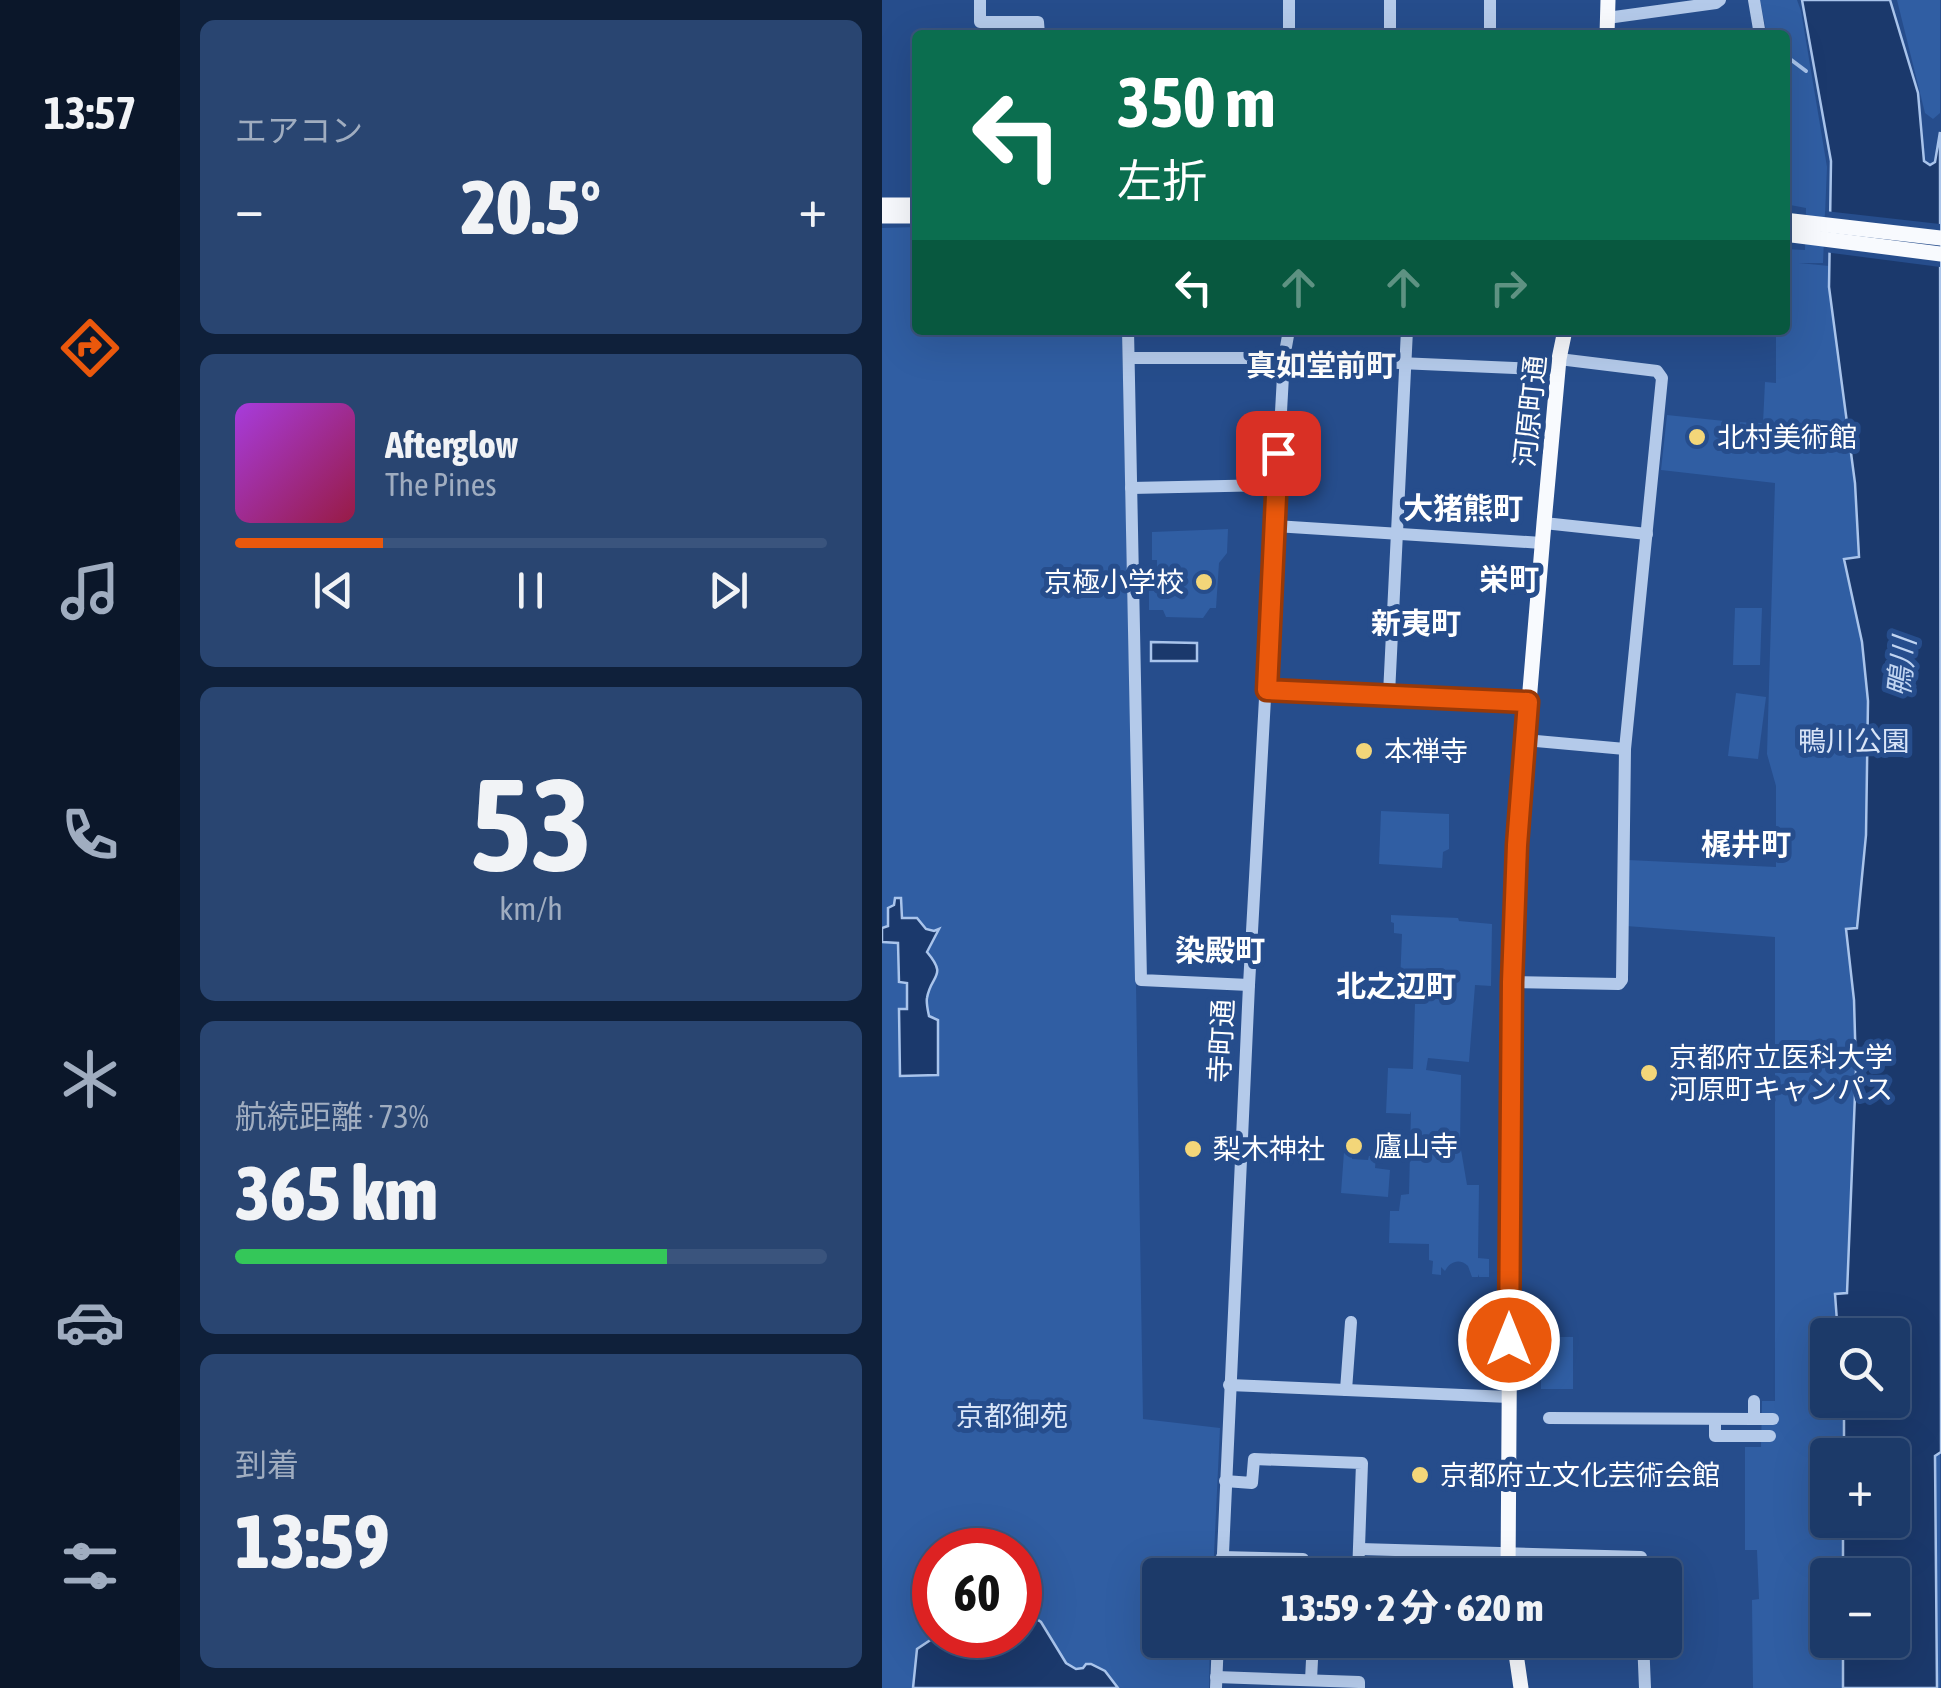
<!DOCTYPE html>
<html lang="ja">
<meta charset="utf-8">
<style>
body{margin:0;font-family:"Asap Condensed","Noto Sans JP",sans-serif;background:#294571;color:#f1f3f6;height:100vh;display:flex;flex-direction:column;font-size:38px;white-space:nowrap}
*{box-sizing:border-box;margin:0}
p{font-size:32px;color:#a0adc0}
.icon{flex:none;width:55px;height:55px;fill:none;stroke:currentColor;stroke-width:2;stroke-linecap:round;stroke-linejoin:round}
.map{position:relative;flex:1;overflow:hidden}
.drawer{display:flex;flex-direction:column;gap:20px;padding:20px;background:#0f203a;width:702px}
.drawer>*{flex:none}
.guide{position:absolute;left:30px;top:30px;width:878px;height:305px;border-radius:10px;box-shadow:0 10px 40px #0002,0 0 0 2px #3a547d;background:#0b6e4f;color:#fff;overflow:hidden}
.controls{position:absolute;left:928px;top:1318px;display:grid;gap:20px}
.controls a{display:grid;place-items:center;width:100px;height:100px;border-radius:10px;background:#1c3a69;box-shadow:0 10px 40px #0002,0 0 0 2px #3a547d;font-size:50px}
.speed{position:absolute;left:30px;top:1528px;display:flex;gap:20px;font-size:50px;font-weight:700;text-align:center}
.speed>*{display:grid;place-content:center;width:130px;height:130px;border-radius:50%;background:#1c3a69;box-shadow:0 10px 40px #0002,0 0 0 2px #3a547d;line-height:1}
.speed .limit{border:15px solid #d22;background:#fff;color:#111}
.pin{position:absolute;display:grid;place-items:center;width:85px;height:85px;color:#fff;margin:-42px;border-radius:20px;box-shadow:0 5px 15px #0006}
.me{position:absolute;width:110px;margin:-55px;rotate:0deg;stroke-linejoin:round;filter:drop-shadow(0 0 8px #0008)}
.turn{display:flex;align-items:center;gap:35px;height:210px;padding:0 40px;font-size:45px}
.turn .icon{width:130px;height:130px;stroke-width:2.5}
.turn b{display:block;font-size:70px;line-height:85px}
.lanes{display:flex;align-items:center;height:95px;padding:0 40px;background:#0003;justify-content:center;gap:50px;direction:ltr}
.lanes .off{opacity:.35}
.big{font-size:75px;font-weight:800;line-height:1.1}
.drawer .card{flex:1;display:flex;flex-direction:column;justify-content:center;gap:15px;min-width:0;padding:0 35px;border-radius:15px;background:#294571}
.drawer .dial{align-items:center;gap:0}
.dial b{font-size:130px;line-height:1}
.song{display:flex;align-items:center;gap:30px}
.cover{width:120px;height:120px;border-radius:15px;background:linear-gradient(135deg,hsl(280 70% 55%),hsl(340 70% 35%))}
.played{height:10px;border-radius:5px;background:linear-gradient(90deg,#ea580c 25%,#3a547d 25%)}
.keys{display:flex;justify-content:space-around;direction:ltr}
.heat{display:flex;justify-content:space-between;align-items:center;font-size:55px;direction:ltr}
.charge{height:15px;border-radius:8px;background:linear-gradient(90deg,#34c759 73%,#3a547d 0)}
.trip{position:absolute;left:260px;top:1558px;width:540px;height:100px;border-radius:10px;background:#1c3a69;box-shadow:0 10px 40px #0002,0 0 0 2px #3a547d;font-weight:800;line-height:100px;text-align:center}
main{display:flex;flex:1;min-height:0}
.menu{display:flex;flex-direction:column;width:180px;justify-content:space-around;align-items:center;background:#0b172a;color:#a0adc0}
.menu .icon{width:70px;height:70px}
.menu .active{color:#ea580c}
.menu b{font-size:45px;color:#f1f3f6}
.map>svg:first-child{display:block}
.green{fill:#305ea3;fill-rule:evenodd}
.water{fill:#1b396c;stroke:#a9c4eb;stroke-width:2.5}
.pier{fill:#264d8c}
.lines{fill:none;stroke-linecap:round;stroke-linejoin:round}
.stream{stroke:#a9c4eb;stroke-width:4}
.minor{stroke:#b4caea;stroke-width:12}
.major{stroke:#f8fafe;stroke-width:15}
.route-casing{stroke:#983908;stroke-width:25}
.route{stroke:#ea580c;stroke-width:18}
.poi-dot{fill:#f3d679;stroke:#264d8c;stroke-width:4}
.labels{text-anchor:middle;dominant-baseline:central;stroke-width:10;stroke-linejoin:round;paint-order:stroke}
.street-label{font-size:28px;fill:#fff;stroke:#264d8c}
.poi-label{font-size:28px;fill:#fff;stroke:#264d8c;text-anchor:start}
.park-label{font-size:28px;fill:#d9e5f8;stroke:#264d8c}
.neighbourhood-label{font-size:30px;font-weight:bold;fill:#fff;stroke:#264d8c}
.water-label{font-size:30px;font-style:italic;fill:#c0d4f1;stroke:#264d8c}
</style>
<main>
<nav class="menu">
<b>13:57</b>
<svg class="icon active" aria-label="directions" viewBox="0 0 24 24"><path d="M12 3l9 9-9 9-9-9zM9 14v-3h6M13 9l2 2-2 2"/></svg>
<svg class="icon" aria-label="music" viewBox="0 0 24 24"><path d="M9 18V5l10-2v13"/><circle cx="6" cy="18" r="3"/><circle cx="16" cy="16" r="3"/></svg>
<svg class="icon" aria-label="phone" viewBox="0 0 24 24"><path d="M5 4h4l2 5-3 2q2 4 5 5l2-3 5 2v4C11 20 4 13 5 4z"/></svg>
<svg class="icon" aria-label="climate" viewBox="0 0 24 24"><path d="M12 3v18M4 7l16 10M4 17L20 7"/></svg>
<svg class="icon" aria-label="car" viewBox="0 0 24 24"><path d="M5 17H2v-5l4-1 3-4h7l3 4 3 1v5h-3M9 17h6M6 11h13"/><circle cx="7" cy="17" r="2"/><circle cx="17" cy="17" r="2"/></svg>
<svg class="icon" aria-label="filters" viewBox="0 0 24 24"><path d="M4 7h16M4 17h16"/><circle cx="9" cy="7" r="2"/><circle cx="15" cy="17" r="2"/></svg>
</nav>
<section class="drawer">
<div class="card"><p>エアコン</p>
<div class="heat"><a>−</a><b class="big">20.5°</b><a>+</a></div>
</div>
<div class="card">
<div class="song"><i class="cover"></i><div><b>Afterglow</b><p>The Pines</p></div></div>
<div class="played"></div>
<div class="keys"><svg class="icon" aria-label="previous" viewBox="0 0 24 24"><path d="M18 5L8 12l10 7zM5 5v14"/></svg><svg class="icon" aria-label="pause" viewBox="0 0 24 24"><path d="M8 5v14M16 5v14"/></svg><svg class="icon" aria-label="next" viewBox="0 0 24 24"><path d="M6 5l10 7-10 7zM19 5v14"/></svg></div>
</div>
<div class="card dial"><b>53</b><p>km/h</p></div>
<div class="card"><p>航続距離 · 73%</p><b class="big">365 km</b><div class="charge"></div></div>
<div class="card"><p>到着</p><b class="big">13:59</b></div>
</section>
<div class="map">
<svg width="1059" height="1688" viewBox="0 0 1059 1688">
<rect width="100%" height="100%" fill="#264d8c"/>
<!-- green -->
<g class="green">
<path d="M 878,0 L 915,0 L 919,11 L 945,167 L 941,263 L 917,263 L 1058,277 L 1058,1688 L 871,1688 L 870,1600 L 877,1599 L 875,1550 L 863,1550 L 863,1447 L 879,1447 L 880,1401 L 893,1401 L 893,937 L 744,926 L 746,860 L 894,867 L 894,786 L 885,754 L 893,483 L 779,470 L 785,415 L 852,422 L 881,423 L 883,382 L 894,383 L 894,330 L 902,330 L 903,249 L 923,250 L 924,208 L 903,204 L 902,35 L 885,35 ZM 945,1335 L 1010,1335 L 1010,1400 L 945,1400 ZM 945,1455 L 1010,1455 L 1010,1520 L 945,1520 ZM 945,1575 L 1010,1575 L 1010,1640 L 945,1640 Z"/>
<polygon points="1015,0 1058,0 1058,113 1051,119 1043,113"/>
<path d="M 35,227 L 35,330 L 240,330 L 254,985 L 261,1419 L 338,1428 L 331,1575 L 278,1575 L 278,1640 L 328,1640 L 327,1688 L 0,1688 L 0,228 ZM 52,1550 L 138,1550 L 138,1635 L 52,1635 Z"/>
<polygon points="346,529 345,553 337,563 334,608 328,608 321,618 284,617 281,610 267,610 267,581 272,569 275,569 275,560 270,560 270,532"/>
<polygon points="853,608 880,608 878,665 851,665"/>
<polygon points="854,693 884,697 876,759 846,756"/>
<polygon points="499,811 567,814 567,849 561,852 560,868 497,864"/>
<path d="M 509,915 L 576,918 L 577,921 L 610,924 L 609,986 L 593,985 L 587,1062 L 546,1058 L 544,1070 L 579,1075 L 578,1144 L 585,1185 L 597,1185 L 596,1258 L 607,1259 L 607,1277 L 597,1277 L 597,1274 L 596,1277 L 590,1277 L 586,1266 C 578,1258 568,1261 563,1271 L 559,1267 L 559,1275 L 550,1274 L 551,1261 L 547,1260 L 547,1244 L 507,1243 L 508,1211 L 517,1211 L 519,1195 L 527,1194 L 529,1111 L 528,1114 L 504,1113 L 506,1068 L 531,1069 L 533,1003 L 525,1002 L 525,984 L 518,983 L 520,934 L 512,933 L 512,923 L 509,922 Z"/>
<polygon points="462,1152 470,1153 470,1159 486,1160 487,1156 494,1156 493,1168 508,1170 506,1197 459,1193"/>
<rect x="659" y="1337" width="32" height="52"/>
</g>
<!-- water -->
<g class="water">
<polygon points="920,0 1008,0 1036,93 1042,161 1048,165 1053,162 1058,132 1059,1452 1053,1456 1055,1688 961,1688 961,1640 1010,1640 1010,1575 961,1575 961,1520 1010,1520 1010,1455 962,1455 962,1400 1010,1400 1010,1335 956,1335 953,1294 965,1293 974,1070 972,1000 964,929 975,928 984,835 986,701 980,642 962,559 977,557 973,483 947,287 949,161"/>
<polygon points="269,642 315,643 315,661 269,661"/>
<path d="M 13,898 L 19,898 L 20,918 L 35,918 L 44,929 L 52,931 L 57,929 L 45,952 C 66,977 49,974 45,998 C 44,1003 46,1011 47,1016 L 56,1020 L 56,1075 L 18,1076 L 17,1009 L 25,1009 L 25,983 L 17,982 L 16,943 L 0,942 L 0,928 L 6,926 L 6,908 L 12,905 Z"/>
<polygon points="138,1594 145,1594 145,1613 159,1622 184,1663 194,1669 201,1668 204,1664 209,1664 223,1671 236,1688 31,1688 35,1649 56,1635 138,1635"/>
</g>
<!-- pier -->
<polygon class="pier" points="943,211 1058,224 1058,267 942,252"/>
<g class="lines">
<!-- stream -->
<polyline class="stream" points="905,45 908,59 924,71"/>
<!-- minor -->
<g class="minor">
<polyline points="98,0 98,22 156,22 157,35"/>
<polyline points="407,0 407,35"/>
<polyline points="872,0 878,35"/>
<polyline points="725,18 834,3 838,0"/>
<polyline points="508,35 508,0"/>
<polyline points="608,35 608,0"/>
<polyline points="246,330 259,980 367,985"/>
<polyline points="247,358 402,358 676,370"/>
<polyline points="249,488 394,485"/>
<polyline points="662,523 765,534"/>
<polyline points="393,526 660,543"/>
<polyline points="385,690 646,702"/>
<polyline points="507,694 525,330"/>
<polyline points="643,740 743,749"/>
<polyline points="630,982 737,984 740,980 743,749 780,378 775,371 677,359"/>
<polyline points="347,1385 627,1397"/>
<polyline points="464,1390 469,1322"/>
<polyline points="667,1418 872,1419 872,1401"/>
<polyline points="833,1419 833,1436 888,1436"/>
<polyline points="872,1419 891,1419"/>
<polyline points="343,1481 370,1483 372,1459 480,1463 476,1575"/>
<polyline points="478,1549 759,1557 760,1575"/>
<polyline points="340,1557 421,1559"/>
<polyline points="340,1575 367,985 402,358 407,330"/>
<polyline points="661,1640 761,1643"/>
<polyline points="761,1640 763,1688"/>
<polyline points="334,1677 477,1682 477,1688"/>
<polyline points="429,1680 431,1640"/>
<polyline points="334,1688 336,1640"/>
</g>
<!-- major -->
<g class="major">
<polyline points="725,35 726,0"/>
<polyline points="0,205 35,205"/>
<polyline points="0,216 35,216"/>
<polyline points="902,220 1059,238"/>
<polyline points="902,234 1059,254"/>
<polyline points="626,1575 630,982 635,845 662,523 677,359 683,330"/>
<polyline points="632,1640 639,1688"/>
</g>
</g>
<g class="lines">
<defs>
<polyline id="route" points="396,453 385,690 646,702 635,845 630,982 627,1340"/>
</defs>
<!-- route casing -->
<use href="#route" class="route-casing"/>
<!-- route -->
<use href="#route" class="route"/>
</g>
<!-- markers -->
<g class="poi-dot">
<circle cx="815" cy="437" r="10"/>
<circle cx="322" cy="582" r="10"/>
<circle cx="482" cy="751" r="10"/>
<circle cx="767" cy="1073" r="10"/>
<circle cx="472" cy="1146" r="10"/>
<circle cx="311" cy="1149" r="10"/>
<circle cx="538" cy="1475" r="10"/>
</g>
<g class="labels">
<!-- street labels -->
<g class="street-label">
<text transform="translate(648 411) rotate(-84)">河原町通</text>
<text transform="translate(339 1041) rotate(-87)">寺町通</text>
</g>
<!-- poi labels -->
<g class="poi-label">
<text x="835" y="437">北村美術館</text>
<text x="302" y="582" text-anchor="end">京極小学校</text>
<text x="502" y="751">本禅寺</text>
<text x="787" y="1057">京都府立医科大学<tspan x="787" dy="32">河原町キャンパス</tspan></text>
<text x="492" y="1146">廬山寺</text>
<text x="331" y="1149">梨木神社</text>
<text x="558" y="1475">京都府立文化芸術会館</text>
</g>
<!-- park labels -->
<g class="park-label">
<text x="972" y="741">鴨川公園</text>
<text x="130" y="1416">京都御苑</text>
</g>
<!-- neighbourhood labels -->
<g class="neighbourhood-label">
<text x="439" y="365">真如堂前町</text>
<text x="581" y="508">大猪熊町</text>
<text x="627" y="579">栄町</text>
<text x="534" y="623">新夷町</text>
<text x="864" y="844">梶井町</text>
<text x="338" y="950">染殿町</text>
<text x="514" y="986">北之辺町</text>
</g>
<!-- water labels -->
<g class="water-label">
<text transform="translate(1019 667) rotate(-84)">鴨川</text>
</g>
</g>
</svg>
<div class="controls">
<a><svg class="icon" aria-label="search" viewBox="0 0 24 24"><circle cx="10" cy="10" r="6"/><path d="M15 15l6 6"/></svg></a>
<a>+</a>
<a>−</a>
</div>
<div class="speed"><div class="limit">60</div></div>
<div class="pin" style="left:396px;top:453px;background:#d93025"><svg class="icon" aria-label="arrive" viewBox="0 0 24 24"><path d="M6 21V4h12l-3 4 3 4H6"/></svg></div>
<svg class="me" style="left:627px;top:1340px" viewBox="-20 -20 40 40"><circle r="17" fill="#ea580c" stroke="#fff" stroke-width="3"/><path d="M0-11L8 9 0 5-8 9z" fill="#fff"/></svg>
<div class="trip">13:59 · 2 分 · 620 m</div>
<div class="guide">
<div class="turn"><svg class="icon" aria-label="left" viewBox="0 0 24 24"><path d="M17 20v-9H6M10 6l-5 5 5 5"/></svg><div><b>350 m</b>左折</div></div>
<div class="lanes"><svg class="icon" aria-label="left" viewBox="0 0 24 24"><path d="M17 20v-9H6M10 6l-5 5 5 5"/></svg><svg class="icon off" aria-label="ahead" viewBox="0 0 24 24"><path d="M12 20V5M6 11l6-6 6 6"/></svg><svg class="icon off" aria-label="ahead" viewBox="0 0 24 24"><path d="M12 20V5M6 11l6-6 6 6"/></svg><svg class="icon off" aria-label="right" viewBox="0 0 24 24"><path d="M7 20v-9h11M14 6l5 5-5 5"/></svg></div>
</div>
</div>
</main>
